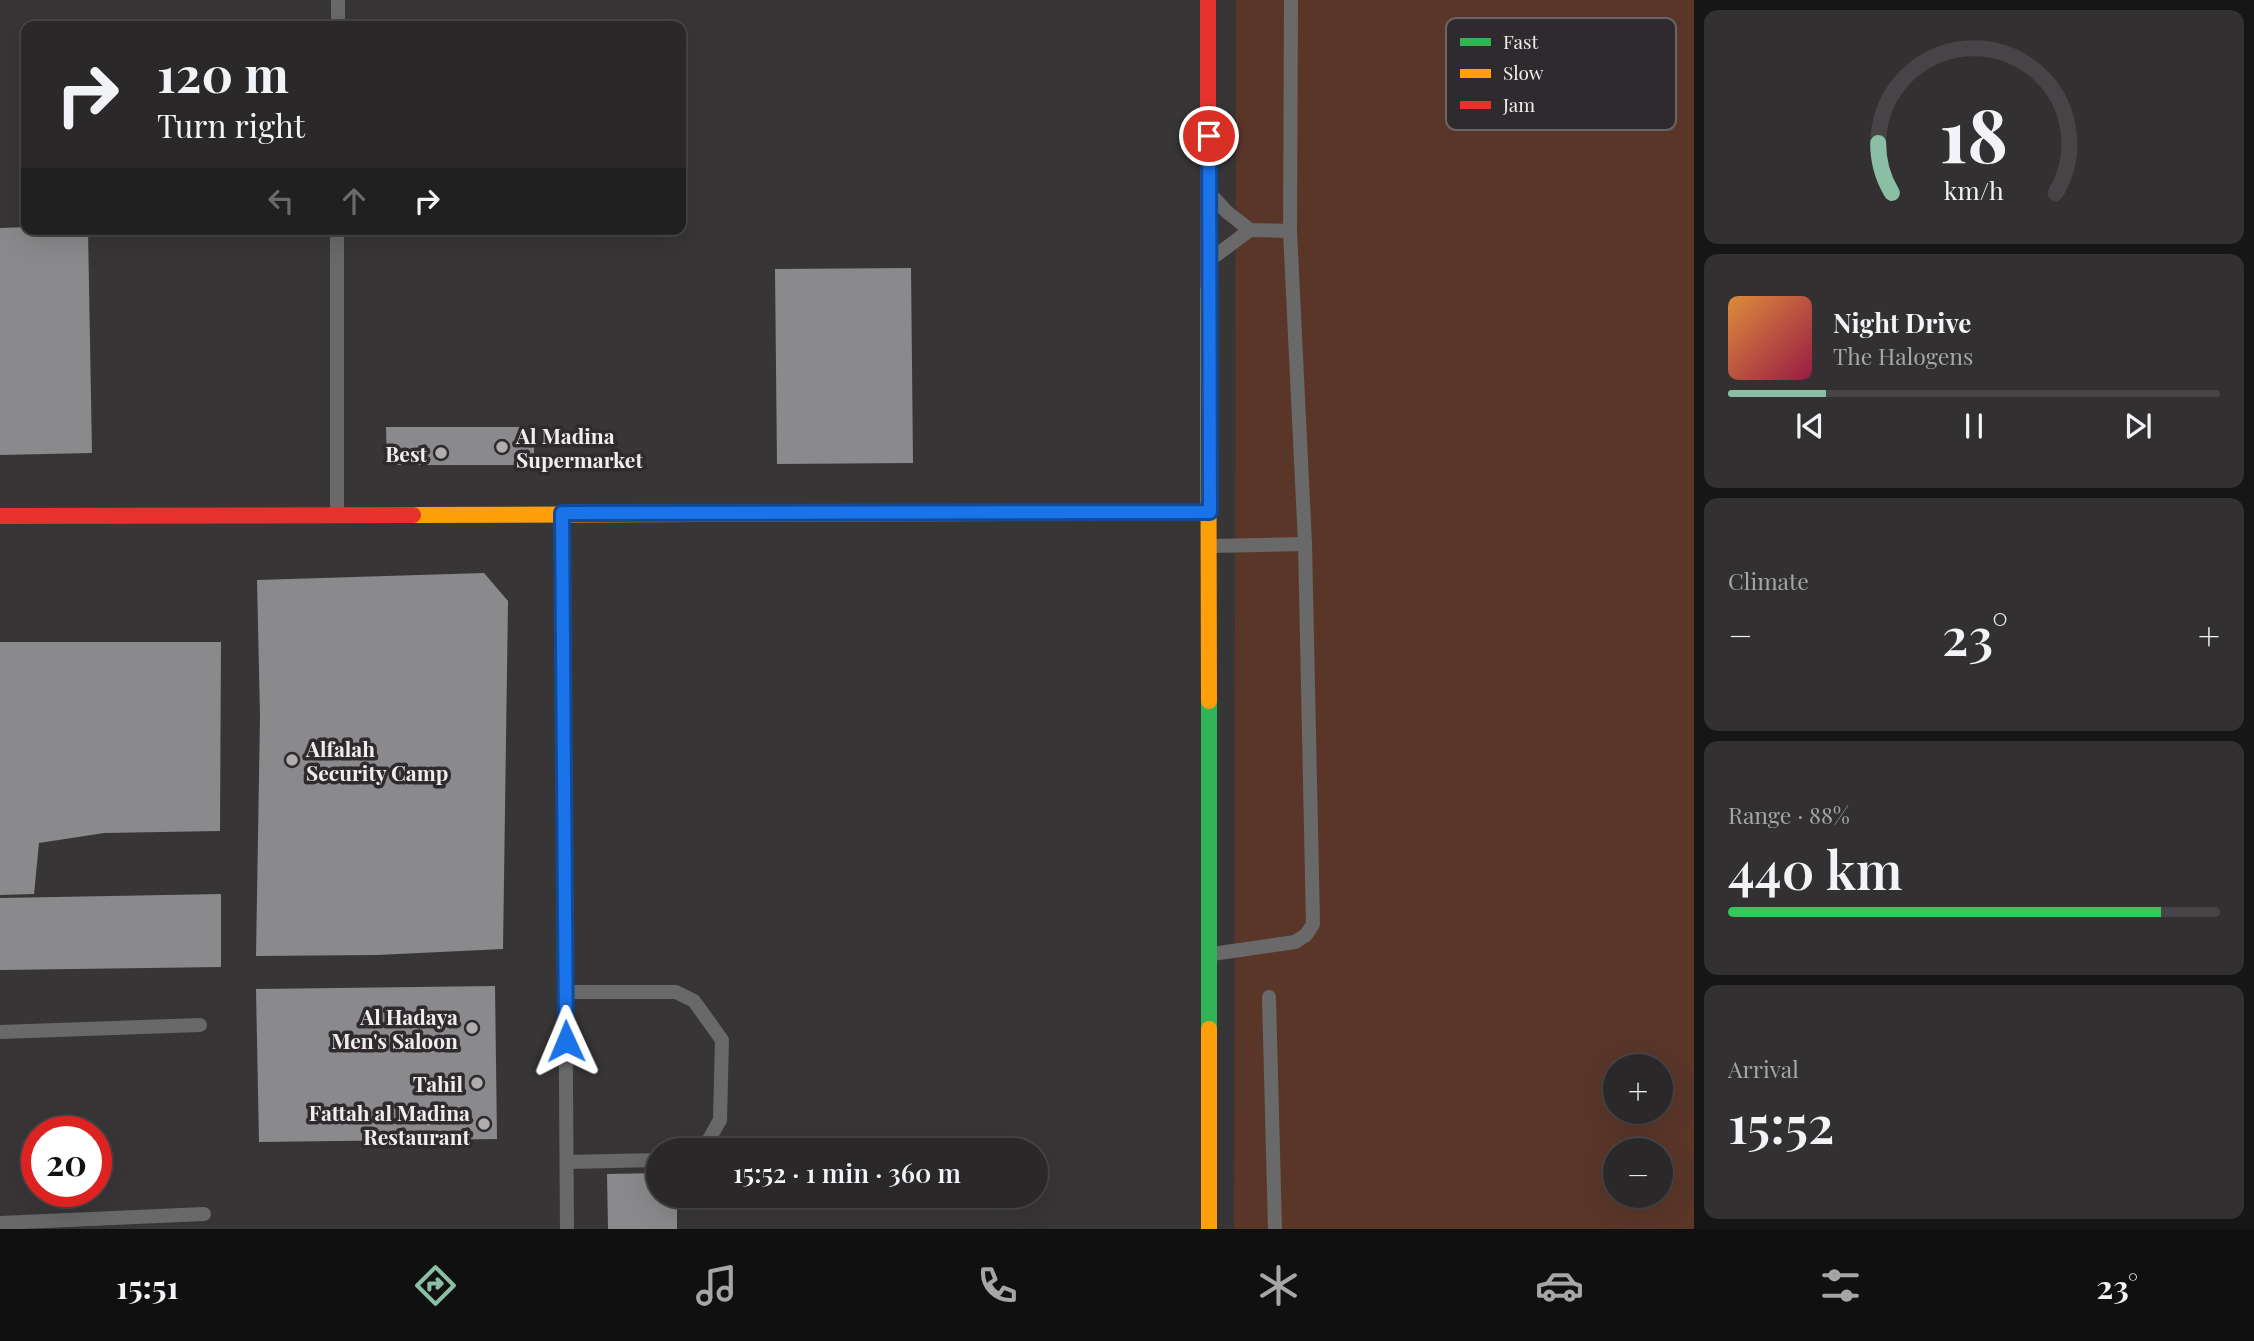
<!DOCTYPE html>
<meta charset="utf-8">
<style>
body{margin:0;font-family:"Playfair Display",serif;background:#323031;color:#f1f3f6;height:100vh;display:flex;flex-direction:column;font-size:26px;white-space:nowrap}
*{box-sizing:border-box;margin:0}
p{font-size:23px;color:#a5a6a8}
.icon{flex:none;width:38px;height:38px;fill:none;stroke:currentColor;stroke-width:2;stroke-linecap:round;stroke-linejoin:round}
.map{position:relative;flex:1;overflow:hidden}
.details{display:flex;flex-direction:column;gap:10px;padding:10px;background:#171617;width:560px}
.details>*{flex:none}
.banner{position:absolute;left:21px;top:21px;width:665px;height:214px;border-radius:14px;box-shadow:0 7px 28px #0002,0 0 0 2px #464446;background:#2a2829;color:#f1f3f6;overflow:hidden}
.buttons{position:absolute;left:1603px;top:1054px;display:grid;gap:14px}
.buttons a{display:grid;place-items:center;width:70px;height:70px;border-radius:50%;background:#2a2829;box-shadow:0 7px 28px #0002,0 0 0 2px #464446;font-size:35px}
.speed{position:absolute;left:21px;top:1116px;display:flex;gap:14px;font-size:35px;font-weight:700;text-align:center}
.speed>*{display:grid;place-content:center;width:91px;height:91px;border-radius:50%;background:#2a2829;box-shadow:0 7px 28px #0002,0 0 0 2px #464446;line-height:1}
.speed .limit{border:10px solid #d22;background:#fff;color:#111}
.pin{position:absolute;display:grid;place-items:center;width:60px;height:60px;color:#fff;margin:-30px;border:4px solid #fff;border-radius:50%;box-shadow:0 2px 7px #0007}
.me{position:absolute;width:77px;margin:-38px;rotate:359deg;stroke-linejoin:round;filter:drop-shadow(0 0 5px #0008)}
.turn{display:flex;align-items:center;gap:24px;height:147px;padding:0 21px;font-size:32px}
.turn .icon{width:91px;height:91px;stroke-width:2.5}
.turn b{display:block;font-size:49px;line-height:60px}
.lanes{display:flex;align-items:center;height:66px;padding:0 21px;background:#0003;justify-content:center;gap:35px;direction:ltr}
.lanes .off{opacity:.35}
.big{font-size:52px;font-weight:600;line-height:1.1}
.details .card{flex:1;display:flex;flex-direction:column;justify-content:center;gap:10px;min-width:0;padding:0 24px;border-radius:14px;background:#323031}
.details .dial{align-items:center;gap:0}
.dial svg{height:182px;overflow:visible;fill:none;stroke:#464446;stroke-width:7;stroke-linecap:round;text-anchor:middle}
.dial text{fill:#f1f3f6;stroke:none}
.song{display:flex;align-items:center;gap:21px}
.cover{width:84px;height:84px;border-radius:10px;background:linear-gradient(135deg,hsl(30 70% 55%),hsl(340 70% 35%))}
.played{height:7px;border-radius:4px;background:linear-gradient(90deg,#8abfa5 20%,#464446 20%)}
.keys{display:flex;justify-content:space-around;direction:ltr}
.heat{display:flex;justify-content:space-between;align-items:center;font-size:38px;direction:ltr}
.charge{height:10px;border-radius:5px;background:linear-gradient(90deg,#34c759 88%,#464446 0)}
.trip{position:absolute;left:646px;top:1138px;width:402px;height:70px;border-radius:35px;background:#2a2829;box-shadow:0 7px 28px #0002,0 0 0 2px #464446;font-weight:600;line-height:70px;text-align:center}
.tab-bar{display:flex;height:112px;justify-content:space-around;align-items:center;background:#111010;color:#a5a6a8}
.tab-bar .icon{width:49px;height:49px}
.tab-bar .active{color:#8abfa5}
.tab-bar b{font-size:32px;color:#f1f3f6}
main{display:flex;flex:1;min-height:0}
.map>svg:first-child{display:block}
.green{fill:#5a3629;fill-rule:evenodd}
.building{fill:#8a898b}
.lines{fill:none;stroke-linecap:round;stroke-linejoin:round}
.lane{stroke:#6a6969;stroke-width:14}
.fast{stroke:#30b455;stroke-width:16}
.slow{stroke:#ff9f0a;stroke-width:16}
.jam{stroke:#e5322d;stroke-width:16}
.route-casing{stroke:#114b97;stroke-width:18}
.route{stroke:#1a73e8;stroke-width:12}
.poi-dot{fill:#b0adaf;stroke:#2f2a2d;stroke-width:2.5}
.labels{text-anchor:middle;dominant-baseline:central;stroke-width:7;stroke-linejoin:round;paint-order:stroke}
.poi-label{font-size:21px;font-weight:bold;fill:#f0edef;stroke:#2f2a2d;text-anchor:end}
.key{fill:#2f2a2d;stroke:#696467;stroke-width:2}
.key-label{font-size:19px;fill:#f0edef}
</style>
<main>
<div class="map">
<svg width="1694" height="1229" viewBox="0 0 1694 1229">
<rect width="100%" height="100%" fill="#383537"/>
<!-- green -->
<path class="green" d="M 1236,0 L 1694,0 L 1694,1229 L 1234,1229 ZM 1615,1066 L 1661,1066 L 1661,1111 L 1615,1111 ZM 1615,1150 L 1661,1150 L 1661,1195 L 1615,1195 Z"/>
<!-- building -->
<g class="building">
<polygon points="26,227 26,229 88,229 92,453 0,455 0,228"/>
<polygon points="911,268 913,463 777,464 775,269"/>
<polygon points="386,427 534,427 534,465 387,465"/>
<polygon points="484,573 508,601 503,949 377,955 256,956 260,716 257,580"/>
<polygon points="0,642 221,642 220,831 104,833 39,843 34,894 0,895"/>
<polygon points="221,894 221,967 0,970 0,898"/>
<polygon points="495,986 497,1139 259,1142 256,989"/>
<polygon points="658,1173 658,1195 677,1195 677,1229 608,1229 607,1174"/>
</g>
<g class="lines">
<!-- lane -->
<g class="lane">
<polyline points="338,26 338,0"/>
<polyline points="1215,199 1227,212 1250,230 1290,231"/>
<polyline points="1215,256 1250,230"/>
<polyline points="337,514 337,229"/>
<polyline points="562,515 567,1229"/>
<polyline points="1211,546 1305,544"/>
<polyline points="1212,954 1295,942 1306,935 1313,924 1305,544 1290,231 1291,0"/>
<polyline points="565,992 676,992 694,1001 722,1040 720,1120 703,1150"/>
<polyline points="1269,997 1275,1229"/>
<polyline points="0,1032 200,1025"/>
<polyline points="567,1162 658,1160"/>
<polyline points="0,1223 204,1214"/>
</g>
<!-- fast -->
<g class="fast">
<polyline points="1009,513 1210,512"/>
<polyline points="1209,701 1209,1029"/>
</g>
<!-- slow -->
<g class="slow">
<polyline points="1208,285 1209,701"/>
<polyline points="413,515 1009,513"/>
<polyline points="1209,1029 1209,1229"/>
</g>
<!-- jam -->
<g class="jam">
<polyline points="1208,0 1208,285"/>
<polyline points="0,516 413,515"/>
</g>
</g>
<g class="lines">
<defs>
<polyline id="route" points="566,1041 562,513 1210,512 1209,136"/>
</defs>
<!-- route casing -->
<use href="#route" class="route-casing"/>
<!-- route -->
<use href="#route" class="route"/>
</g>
<!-- markers -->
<g class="poi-dot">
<circle cx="502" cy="447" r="7"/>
<circle cx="441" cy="453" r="7"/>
<circle cx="292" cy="760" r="7"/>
<circle cx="472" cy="1028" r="7"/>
<circle cx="477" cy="1083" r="7"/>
<circle cx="484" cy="1124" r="7"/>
</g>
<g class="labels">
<!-- poi labels -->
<g class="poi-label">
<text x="516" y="435" text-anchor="start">Al Madina<tspan x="516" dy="24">Supermarket</tspan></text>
<text x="427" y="453">Best</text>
<text x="306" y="748" text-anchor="start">Alfalah<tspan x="306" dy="24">Security Camp</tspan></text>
<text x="458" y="1016">Al Hadaya<tspan x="458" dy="24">Men's Saloon</tspan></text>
<text x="463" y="1083">Tahil</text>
<text x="470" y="1112">Fattah al Madina<tspan x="470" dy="24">Restaurant</tspan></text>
</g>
</g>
<!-- legend -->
<rect x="1446" y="18" width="230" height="112" rx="10" class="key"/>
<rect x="1460" y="38" width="31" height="8" fill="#30b455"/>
<rect x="1460" y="69" width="31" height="9" fill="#ff9f0a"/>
<rect x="1460" y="101" width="31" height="8" fill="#e5322d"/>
<g class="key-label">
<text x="1503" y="49">Fast</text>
<text x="1503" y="80">Slow</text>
<text x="1503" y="112">Jam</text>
</g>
</svg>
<div class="buttons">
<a>+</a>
<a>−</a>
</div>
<div class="speed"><div class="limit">20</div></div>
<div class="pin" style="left:1209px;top:136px;background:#d93025"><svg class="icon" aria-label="arrive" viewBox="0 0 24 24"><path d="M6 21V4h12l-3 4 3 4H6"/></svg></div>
<svg class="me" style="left:566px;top:1041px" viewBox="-20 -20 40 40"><path d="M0-17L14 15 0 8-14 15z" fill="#1a73e8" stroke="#fff" stroke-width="4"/></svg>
<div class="trip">15:52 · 1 min · 360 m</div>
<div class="banner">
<div class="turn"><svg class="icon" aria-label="right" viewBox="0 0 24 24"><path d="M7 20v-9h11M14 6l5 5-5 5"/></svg><div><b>120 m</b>Turn right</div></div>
<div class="lanes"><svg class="icon off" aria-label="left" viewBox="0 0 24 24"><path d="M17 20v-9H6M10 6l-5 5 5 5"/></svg><svg class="icon off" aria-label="ahead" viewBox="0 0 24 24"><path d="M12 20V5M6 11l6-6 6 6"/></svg><svg class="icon" aria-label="right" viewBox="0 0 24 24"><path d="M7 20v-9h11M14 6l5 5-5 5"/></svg></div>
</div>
</div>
<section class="details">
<div class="card dial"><svg viewBox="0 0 100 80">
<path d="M14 69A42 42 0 1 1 86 69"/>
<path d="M14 69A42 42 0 0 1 8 47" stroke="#8abfa5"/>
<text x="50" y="56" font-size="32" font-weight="700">18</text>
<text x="50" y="72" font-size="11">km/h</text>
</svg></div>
<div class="card">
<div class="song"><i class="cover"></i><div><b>Night Drive</b><p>The Halogens</p></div></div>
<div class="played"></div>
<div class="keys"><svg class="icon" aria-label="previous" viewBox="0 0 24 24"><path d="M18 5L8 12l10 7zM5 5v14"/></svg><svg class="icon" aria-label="pause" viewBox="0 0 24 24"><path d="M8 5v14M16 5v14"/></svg><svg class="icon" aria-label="next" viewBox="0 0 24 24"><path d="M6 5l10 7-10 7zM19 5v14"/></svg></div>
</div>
<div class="card"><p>Climate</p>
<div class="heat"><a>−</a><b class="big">23°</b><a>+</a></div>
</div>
<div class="card"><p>Range · 88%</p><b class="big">440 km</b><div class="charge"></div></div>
<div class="card"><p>Arrival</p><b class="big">15:52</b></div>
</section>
</main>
<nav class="tab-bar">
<b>15:51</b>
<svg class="icon active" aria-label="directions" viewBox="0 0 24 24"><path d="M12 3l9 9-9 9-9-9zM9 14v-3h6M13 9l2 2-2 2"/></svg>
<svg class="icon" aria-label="music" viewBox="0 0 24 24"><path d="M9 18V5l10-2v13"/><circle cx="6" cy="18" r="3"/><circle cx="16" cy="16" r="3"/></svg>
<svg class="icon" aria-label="phone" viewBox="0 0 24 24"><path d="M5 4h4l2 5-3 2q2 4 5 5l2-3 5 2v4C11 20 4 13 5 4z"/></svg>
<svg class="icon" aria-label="climate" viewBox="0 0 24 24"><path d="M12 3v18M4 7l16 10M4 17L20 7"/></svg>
<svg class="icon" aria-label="car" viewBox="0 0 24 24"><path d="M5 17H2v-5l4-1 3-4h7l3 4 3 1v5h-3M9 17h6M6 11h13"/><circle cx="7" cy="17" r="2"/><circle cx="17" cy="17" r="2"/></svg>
<svg class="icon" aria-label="filters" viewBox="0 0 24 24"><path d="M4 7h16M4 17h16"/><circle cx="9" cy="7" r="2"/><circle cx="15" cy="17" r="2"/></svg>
<b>23°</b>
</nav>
